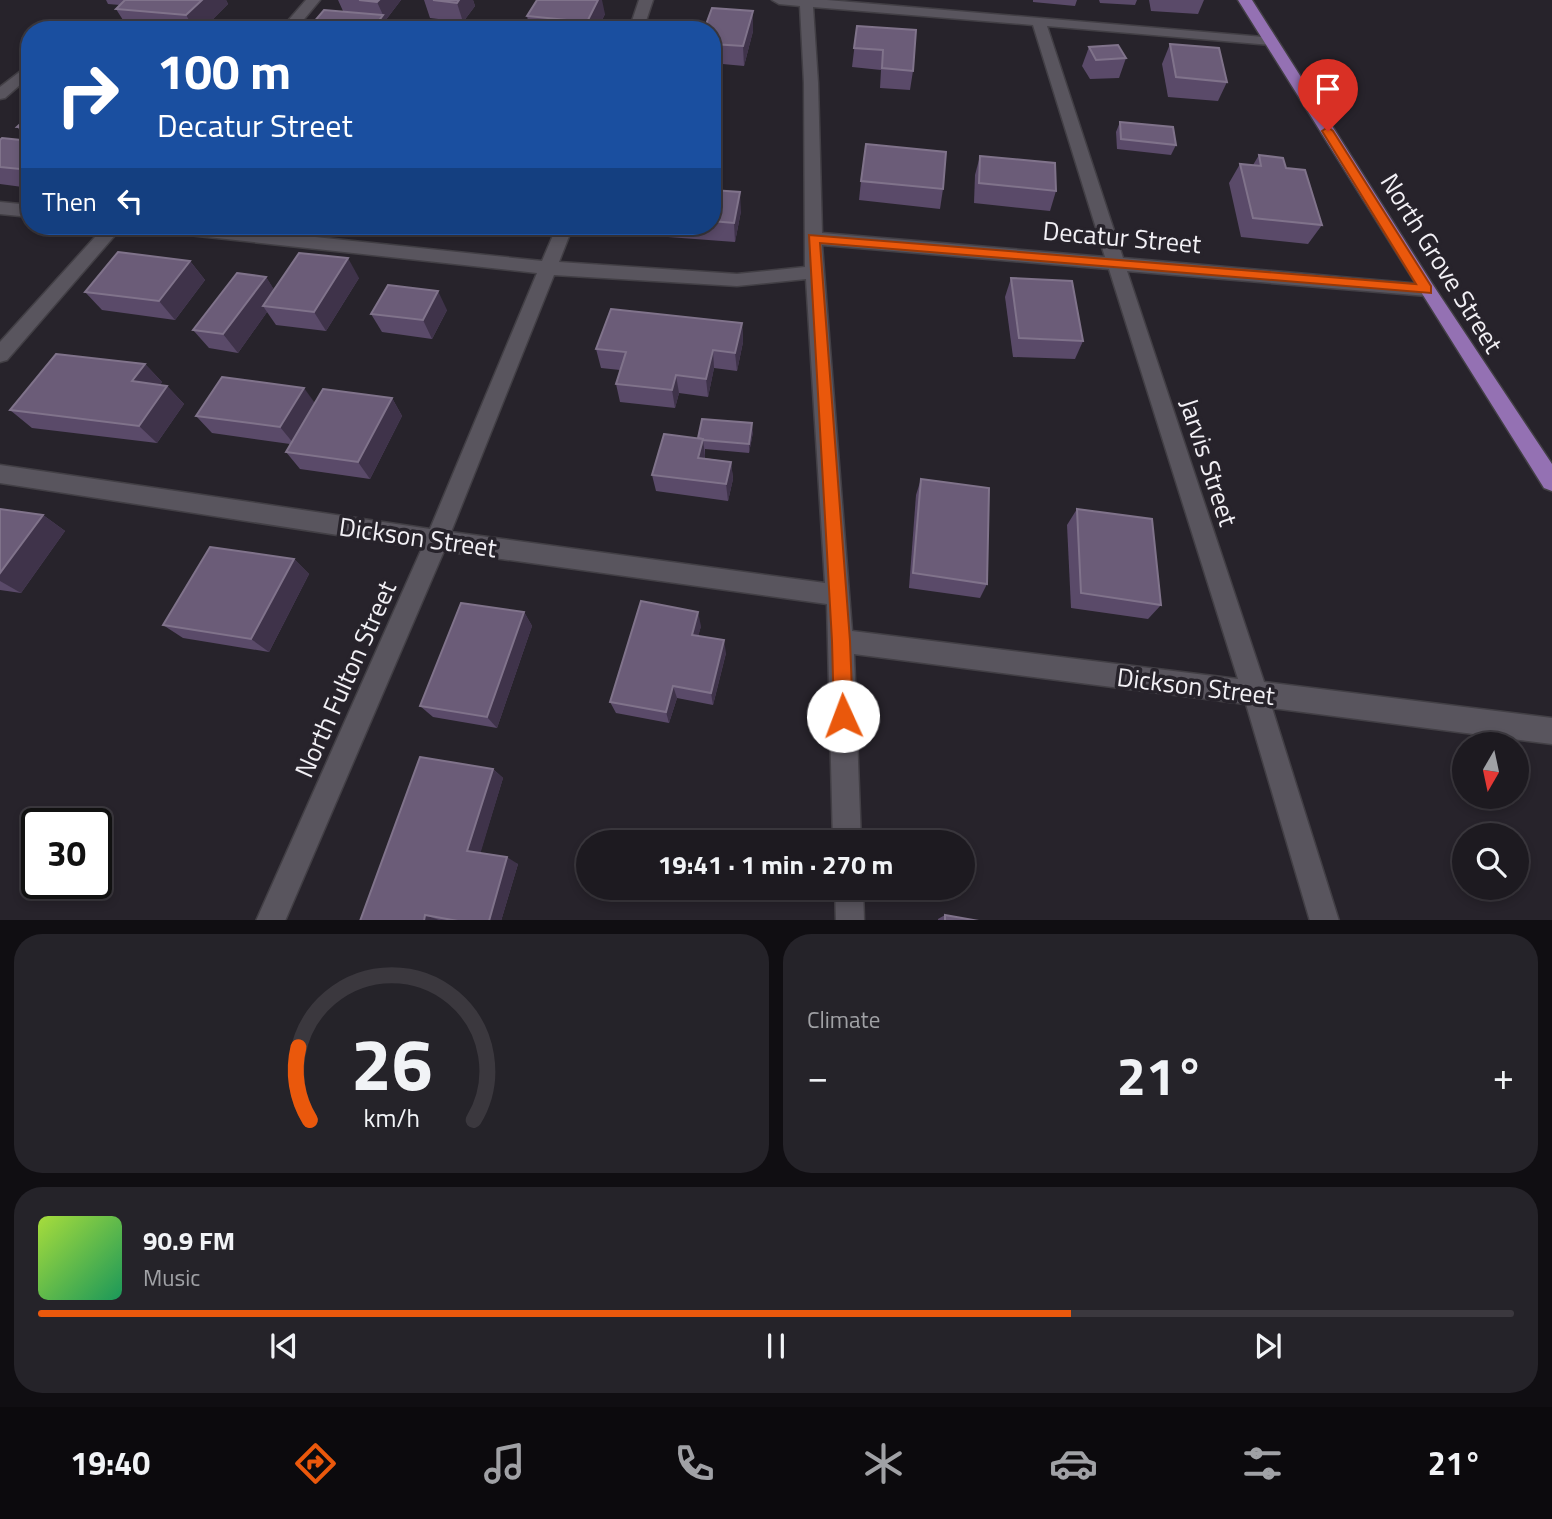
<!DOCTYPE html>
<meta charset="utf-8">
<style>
body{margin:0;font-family:"Titillium Web",sans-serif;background:#252329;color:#f1f3f6;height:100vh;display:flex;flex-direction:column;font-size:26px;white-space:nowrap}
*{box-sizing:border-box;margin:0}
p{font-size:23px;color:#a0a1a5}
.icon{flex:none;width:38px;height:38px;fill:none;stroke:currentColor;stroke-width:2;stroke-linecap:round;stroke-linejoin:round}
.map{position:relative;height:920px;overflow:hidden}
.side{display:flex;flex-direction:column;gap:14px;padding:14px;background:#100e12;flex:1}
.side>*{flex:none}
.hud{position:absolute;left:21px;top:21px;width:700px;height:214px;border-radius:28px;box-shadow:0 4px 10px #0003,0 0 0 2px #3b383e;background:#1a4fa0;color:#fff;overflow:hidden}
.needle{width:46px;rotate:189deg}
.tools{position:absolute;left:1452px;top:732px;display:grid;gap:14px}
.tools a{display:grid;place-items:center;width:77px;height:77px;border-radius:50%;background:#1d1a20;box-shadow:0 4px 10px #0003,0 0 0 2px #3b383e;font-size:35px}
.speed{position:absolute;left:21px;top:808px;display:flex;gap:14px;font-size:35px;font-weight:700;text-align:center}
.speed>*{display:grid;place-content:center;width:91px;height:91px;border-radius:50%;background:#1d1a20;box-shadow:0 4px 10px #0003,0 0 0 2px #3b383e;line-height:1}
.speed .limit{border:4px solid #111;border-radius:10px;background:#fff;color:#111}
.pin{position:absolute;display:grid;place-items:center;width:60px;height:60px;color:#fff;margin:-72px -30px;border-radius:50% 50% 50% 0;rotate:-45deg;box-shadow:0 0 7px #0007}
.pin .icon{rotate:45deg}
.me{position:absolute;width:77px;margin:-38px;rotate:358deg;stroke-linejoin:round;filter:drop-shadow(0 0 5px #0008)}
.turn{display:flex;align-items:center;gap:24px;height:147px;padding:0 21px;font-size:32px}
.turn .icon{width:91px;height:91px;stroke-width:2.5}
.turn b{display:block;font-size:49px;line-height:60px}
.then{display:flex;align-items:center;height:66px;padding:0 21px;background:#0003;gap:14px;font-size:26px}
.big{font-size:52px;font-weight:700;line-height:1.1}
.side .widget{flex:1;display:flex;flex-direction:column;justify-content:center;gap:10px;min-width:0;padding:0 24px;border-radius:28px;background:#252329}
.side .dial{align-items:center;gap:0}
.dial svg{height:182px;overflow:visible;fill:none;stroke:#3b383e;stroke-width:7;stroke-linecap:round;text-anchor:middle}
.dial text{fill:#f1f3f6;stroke:none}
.song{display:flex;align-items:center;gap:21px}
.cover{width:84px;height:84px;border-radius:10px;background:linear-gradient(135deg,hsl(80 70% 55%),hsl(150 70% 35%))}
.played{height:7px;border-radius:4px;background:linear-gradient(90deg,#ea580c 70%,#3b383e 70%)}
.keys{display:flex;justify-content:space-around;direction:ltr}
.heat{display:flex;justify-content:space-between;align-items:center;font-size:38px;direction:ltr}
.side .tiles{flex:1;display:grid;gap:14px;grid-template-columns:1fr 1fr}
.widget:last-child{grid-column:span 2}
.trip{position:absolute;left:576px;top:830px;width:399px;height:70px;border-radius:35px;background:#1d1a20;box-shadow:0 4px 10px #0003,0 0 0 2px #3b383e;font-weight:700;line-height:70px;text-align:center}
.menu{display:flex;height:112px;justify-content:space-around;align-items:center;background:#0c0a0d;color:#a0a1a5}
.menu .icon{width:49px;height:49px}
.menu .active{color:#ea580c}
.menu b{font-size:32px;color:#f1f3f6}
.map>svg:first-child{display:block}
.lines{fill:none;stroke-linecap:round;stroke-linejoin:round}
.minor-casing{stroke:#423f45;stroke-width:3}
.major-casing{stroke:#423f45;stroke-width:3}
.minor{fill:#59555e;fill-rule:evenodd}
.major{fill:#9471b3;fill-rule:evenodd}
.wall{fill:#5a4a69}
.shaded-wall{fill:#3f334a}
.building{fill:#6b5c78;stroke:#80738b;stroke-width:2}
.route{fill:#ea580c;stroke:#983908;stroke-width:2}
.labels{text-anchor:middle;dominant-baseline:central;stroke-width:7;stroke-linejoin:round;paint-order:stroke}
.street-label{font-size:26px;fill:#f2f0f5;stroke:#27232b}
</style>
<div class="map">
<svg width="1552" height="921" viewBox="0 0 1552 921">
<rect width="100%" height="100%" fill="#27232b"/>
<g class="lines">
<defs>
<g id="minor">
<polygon points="306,0 320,0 295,30 280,30"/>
<polygon points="639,0 653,0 643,30 629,30"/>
<path d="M 772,0 L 827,0 L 1276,38 L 1276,44 L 1271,45 L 1047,26 L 1123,258 L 1433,285 L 1436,290 L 1433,295 L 1427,296 L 1127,271 L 1264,682 L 1552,718 L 1552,744 L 1272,708 L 1339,921 L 1310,921 L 1246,704 L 854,654 L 861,842 L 833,842 L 827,604 L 444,551 L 285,921 L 256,921 L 422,548 L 0,483 L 0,465 L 430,529 L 537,273 L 161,232 L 155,230 L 153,226 L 212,226 L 542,261 L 557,226 L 573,226 L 559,262 L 737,274 L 805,267 L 804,83 L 800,6 L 779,4 ZM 813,7 L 1033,25 L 1105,257 L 822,233 L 818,83 ZM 822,245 L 1109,269 L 1238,679 L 852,631 ZM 554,275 L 737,286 L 806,279 L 825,583 L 451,532 Z"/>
<polygon points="30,64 30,76 5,98 0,99 0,87"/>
<polygon points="0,202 30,205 30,217 0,214"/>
<polygon points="105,226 123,226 7,360 0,362 0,342"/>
<polygon points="835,887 863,887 864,921 836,921"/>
</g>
<polygon id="major" points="1238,0 1252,0 1433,285 1552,464 1552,491 1544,488"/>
</defs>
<!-- minor casing -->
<use href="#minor" class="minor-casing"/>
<!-- major casing -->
<use href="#major" class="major-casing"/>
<!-- minor -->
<use href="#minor" class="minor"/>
<!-- major -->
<use href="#major" class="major"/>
</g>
<!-- wall -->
<g class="wall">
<polygon points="106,0 226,0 228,4 202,30 148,30 128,28 116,9 120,5 108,4"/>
<polygon points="338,0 401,0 385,21 389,30 307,30 343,11"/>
<polygon points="424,0 473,0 475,6 463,22 430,18"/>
<polygon points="1033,0 1077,0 1075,6 1033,2"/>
<polygon points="1099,0 1137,0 1135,5 1100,3"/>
<polygon points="1149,0 1204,0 1198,14 1151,11"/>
<polygon points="753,11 753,31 744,66 712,63 712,30"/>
<polygon points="605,14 597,30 530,30 527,16"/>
<polygon points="857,26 913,71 910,90 880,88 881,70 852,67"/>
<polygon points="1170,44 1227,82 1218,101 1168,97 1162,64"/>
<polygon points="1089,47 1126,58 1119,78 1090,79 1082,66"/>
<polygon points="30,115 30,188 0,184 0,140 29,141 17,127"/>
<polygon points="1120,122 1176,145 1171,155 1117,149 1116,132"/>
<polygon points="1259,155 1286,168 1322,225 1308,244 1241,237 1229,183 1240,164 1253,165"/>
<polygon points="980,156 1056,191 1050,211 974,203 975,175"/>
<polygon points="861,181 943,189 940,209 859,200"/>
<polygon points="712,190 741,211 735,242 668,237 667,226 712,226"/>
<polygon points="395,226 470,226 466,234"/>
<polygon points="190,261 205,280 175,320 102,310 85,292"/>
<polygon points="266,277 274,290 359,278 326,331 276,325 267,312 238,353 209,348 193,330"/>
<polygon points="1011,278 1083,341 1075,359 1013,357 1005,297"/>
<polygon points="447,310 432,339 382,332 371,314"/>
<polygon points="742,323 743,342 737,371 714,368 708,397 679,393 675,408 620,402 616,384 620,370 601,368 596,349"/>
<polygon points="145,364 162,382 160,385 167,386 184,404 157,443 32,428 10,410"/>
<polygon points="392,398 402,416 370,479 300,469 286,452 290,444 212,433 196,416 315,403"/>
<polygon points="753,432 749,453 705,449 705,458 731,462 733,479 728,501 656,491 652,475 698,438"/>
<polygon points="921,479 987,584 980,598 909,588 916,495"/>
<polygon points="0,509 43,515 65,531 21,593 0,590"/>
<polygon points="1077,509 1161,605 1148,619 1071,608 1067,525"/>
<polygon points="294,559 309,574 269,652 183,638 163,625"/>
<polygon points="524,612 532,626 497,728 433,717 420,706"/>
<polygon points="701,626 698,636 726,653 713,705 677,698 669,723 616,713 610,702"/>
<polygon points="493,769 503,778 480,853 518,864 501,921 439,920 439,921 360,921"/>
<polygon points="945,915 979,921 938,921 938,919"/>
</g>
<!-- shaded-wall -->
<g class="shaded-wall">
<polygon points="202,0 226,0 228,4 202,30 195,30 186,15"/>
<polygon points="379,0 401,0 385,21 389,30 372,30 383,15 377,2"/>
<polygon points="459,0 473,0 475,6 463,22 457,3"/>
<polygon points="598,0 602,0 605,14 597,30 589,30 587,22"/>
<polygon points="753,11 753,31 744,66 743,46"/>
<polygon points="721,129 722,149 712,175 712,152"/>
<polygon points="740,192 741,211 735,242 734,223"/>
<polygon points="463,226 470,226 466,234"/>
<polygon points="348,258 359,278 326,331 314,312"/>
<polygon points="190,261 205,280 175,320 159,301"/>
<polygon points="266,277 278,296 263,306 267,312 238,353 223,334"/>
<polygon points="438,291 447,310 432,339 423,320"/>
<polygon points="742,323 743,342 737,371 735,353"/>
<polygon points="713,350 714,368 708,397 706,379"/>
<polygon points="145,364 162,382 150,399 132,381"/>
<polygon points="676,375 679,393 675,408 672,390"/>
<polygon points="167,386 184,404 157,443 139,426"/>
<polygon points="304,388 317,406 294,444 280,427"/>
<polygon points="392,398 402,416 370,479 358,462"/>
<polygon points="752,423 753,432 749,453 749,444"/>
<polygon points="703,439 705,456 701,475 698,458"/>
<polygon points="731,462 733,479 728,501 726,484"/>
<polygon points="43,515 65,531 21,593 0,581 0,573"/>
<polygon points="294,559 309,574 269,652 251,639"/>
<polygon points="524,612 532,626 497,728 487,717"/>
<polygon points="698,612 701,626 695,648 692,635"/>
<polygon points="724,640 726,653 713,705 711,693"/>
<polygon points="673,686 677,698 669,723 666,712"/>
<polygon points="493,769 503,778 479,858 467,851"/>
<polygon points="507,857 518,864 501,921 489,921"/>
<polygon points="425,915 439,920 439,921 424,921"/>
</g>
<!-- building -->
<g class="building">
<polygon points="125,0 202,0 186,15 116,9"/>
<polygon points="359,0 379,0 377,2"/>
<polygon points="433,0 459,0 457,3"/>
<polygon points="537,0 598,0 587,22 527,16"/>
<polygon points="712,8 753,11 743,46 712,44 712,30 704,30"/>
<polygon points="324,10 383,15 372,30 307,30"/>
<polygon points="857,26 916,30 913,71 882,68 883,50 854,48"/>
<polygon points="1170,44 1219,48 1227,82 1176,77"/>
<polygon points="1118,45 1126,58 1096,60 1089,47"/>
<polygon points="30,115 30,128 17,127"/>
<polygon points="1120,122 1173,127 1176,145 1121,139"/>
<polygon points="712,128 721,129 712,152"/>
<polygon points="2,138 30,141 30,170 0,167 0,140"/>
<polygon points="866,144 946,152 943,189 861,181"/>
<polygon points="1259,155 1283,158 1286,168 1305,170 1322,225 1253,218 1240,164 1261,166"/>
<polygon points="980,156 1055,163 1056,191 979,183"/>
<polygon points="712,190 740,192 734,223 712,221"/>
<polygon points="118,252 190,261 159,301 85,292"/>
<polygon points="299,253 348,258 314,312 263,306"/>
<polygon points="237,273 266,277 223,334 193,330"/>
<polygon points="1011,278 1072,281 1083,341 1019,338"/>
<polygon points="388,285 438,291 423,320 371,314"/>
<polygon points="611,309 742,323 735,353 713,350 706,379 676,375 672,390 616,384 626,352 596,349"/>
<polygon points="56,354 145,364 132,381 167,386 139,426 10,410"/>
<polygon points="222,377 304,388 280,427 196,416"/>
<polygon points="323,389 392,398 358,462 286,452"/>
<polygon points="702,419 752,423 749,444 703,440 703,439 698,438"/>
<polygon points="664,434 703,439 698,458 731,462 726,484 652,475"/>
<polygon points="921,479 989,488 987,584 913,573"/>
<polygon points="0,509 43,515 0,573"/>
<polygon points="1077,509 1152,519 1161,605 1081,593"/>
<polygon points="210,547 294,559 251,639 163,625"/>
<polygon points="641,601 698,612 692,635 724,640 711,693 673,686 666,712 610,702"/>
<polygon points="461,603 524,612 487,717 420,706"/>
<polygon points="420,757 493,769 467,851 507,857 489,921 458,921 425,915 424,921 360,921"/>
<polygon points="945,915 979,921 945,921"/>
</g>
<!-- route -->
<polygon class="route" points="1328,127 1333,131 1431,286 1431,293 820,243 850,641 853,716 850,723 843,726 836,723 834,716 832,641 809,235 1416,284 1322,131"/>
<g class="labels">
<!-- street labels -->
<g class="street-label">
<text transform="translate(1122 237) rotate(5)">Decatur Street</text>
<text transform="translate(1442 263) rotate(58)">North Grove Street</text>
<text transform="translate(1209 462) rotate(72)">Jarvis Street</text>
<text transform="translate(418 537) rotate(8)">Dickson Street</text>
<text transform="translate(345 679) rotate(-66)">North Fulton Street</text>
<text transform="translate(1196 686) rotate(7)">Dickson Street</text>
</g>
</g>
</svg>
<div class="tools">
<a><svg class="needle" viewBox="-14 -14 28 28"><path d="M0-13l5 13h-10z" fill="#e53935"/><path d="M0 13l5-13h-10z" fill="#a0a1a5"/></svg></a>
<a><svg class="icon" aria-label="search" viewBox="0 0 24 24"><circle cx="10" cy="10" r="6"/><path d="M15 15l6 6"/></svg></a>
</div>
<div class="speed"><div class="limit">30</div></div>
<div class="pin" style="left:1328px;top:131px;background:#d93025"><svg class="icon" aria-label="arrive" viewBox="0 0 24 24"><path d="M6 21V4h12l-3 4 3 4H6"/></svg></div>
<svg class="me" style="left:843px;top:716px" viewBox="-20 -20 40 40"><circle r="19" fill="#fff"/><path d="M0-13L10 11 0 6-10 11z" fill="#ea580c"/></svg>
<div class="trip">19:41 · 1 min · 270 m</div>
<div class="hud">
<div class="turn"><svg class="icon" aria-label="right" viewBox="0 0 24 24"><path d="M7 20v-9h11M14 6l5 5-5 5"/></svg><div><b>100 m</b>Decatur Street</div></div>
<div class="then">Then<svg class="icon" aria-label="left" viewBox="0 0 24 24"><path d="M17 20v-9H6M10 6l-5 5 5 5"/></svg></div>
</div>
</div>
<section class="side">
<div class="tiles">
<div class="widget dial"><svg viewBox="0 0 100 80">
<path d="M14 69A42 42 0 1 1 86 69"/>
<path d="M14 69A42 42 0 0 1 9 37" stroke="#ea580c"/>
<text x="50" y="56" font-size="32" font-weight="700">26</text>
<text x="50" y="72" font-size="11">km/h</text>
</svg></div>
<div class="widget"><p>Climate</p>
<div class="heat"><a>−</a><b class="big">21°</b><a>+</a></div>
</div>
<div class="widget">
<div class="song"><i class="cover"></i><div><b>90.9 FM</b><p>Music</p></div></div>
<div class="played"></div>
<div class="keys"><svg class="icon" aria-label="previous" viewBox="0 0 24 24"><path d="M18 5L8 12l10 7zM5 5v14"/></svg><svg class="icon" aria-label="pause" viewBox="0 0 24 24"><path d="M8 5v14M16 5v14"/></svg><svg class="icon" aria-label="next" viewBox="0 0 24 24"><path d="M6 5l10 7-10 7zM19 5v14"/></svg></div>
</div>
</div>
</section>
<nav class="menu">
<b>19:40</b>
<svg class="icon active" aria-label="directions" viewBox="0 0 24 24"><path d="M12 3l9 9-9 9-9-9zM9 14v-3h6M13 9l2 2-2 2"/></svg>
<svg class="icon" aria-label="music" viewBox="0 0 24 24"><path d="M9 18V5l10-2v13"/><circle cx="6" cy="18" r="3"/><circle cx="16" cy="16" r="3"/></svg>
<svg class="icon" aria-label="phone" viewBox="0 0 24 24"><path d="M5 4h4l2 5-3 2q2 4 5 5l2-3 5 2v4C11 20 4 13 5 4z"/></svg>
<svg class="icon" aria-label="climate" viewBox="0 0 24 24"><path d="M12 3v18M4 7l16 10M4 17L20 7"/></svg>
<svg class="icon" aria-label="car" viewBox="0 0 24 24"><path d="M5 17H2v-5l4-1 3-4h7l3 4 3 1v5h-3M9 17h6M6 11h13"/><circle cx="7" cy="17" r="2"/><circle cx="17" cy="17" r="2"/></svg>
<svg class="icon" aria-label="filters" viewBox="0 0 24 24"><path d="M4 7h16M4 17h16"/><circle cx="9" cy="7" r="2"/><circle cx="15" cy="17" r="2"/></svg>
<b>21°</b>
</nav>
